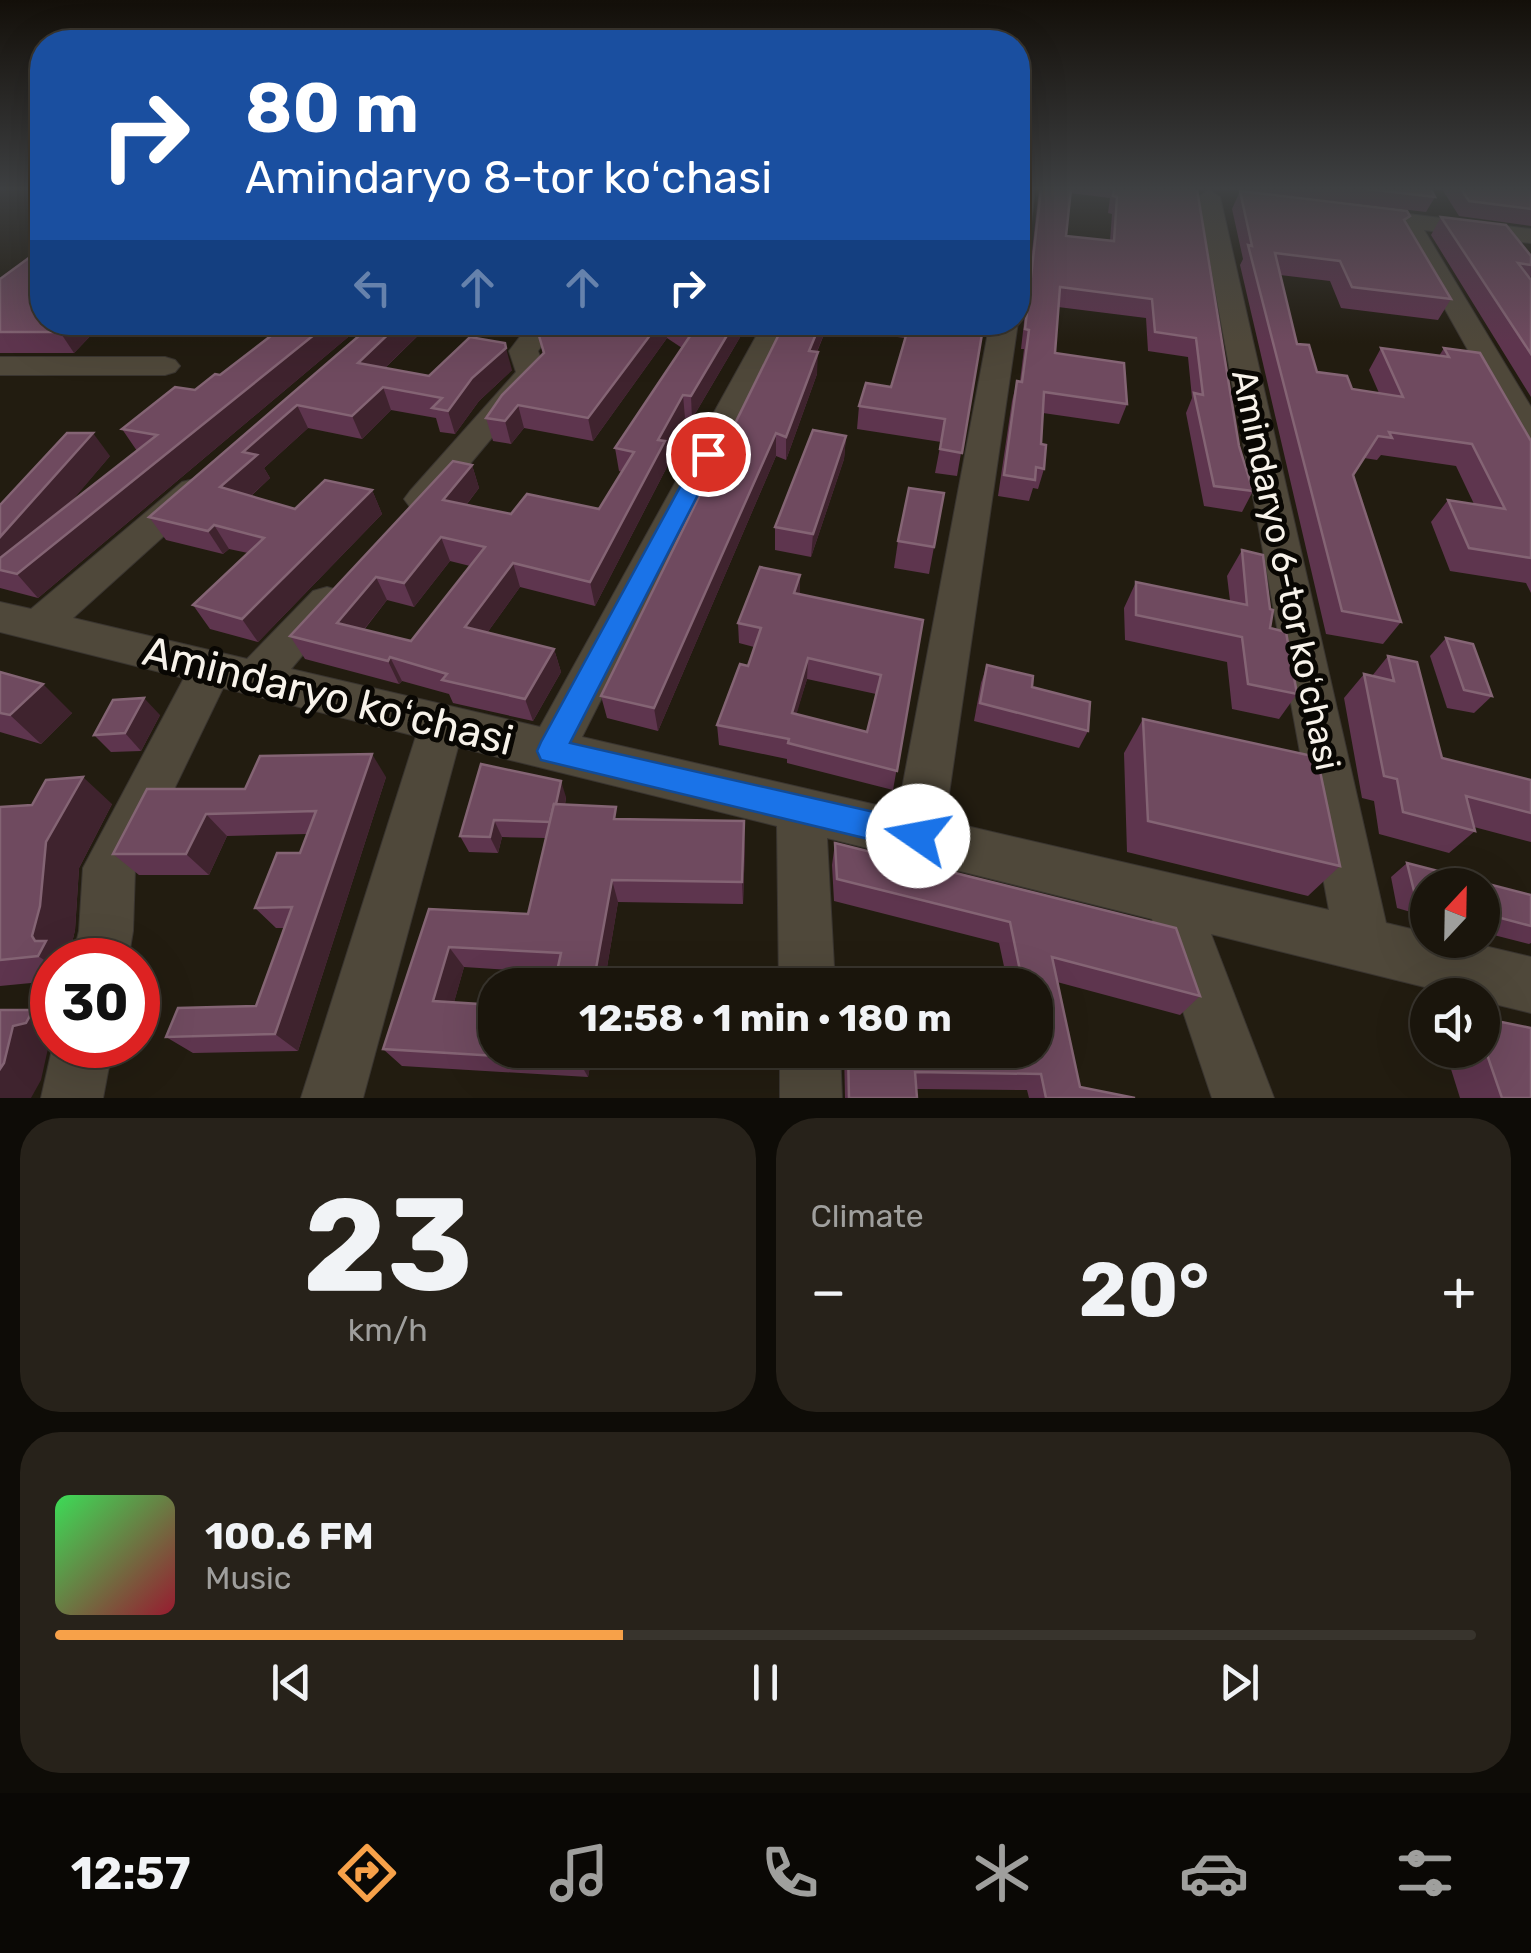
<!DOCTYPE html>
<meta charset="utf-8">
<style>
body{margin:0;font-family:Rubik,sans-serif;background:#27221a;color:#f1f3f6;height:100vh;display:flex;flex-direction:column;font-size:38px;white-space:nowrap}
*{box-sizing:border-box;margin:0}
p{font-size:32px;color:#9f9f9d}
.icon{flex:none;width:55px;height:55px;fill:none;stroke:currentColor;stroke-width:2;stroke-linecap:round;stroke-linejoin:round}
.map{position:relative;height:1098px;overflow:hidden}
.drawer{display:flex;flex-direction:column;gap:20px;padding:20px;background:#0e0c07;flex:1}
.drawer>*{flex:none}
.top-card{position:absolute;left:30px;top:30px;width:1000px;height:305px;border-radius:40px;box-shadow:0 10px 40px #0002,0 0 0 2px #38342d;background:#1a4fa0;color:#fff;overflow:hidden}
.needle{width:65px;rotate:22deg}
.fabs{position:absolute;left:1410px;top:868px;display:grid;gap:20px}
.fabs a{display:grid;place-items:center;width:90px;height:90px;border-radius:50%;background:#1a150c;box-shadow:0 10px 40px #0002,0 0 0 2px #38342d;font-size:50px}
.speed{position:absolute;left:30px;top:938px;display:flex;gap:20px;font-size:50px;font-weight:700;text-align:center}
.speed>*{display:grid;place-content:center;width:130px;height:130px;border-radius:50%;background:#1a150c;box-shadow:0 10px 40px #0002,0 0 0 2px #38342d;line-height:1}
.speed .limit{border:15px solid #d22;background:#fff;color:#111}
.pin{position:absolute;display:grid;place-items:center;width:85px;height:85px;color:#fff;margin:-42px;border:5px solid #fff;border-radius:50%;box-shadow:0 2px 10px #0007}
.me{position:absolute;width:110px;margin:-55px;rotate:282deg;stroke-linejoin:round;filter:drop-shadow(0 0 8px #0008)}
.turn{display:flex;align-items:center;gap:35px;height:210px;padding:0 50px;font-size:45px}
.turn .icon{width:130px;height:130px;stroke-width:2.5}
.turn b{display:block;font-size:70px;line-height:85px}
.lanes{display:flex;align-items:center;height:95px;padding:0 50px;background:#0003;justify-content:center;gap:50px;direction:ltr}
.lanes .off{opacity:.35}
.big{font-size:75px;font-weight:700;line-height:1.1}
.drawer .tile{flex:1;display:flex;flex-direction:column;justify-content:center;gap:15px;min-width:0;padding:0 35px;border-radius:40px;background:#27221a}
.drawer .dial{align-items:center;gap:0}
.dial b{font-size:130px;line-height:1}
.song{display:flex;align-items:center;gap:30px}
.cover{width:120px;height:120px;border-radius:15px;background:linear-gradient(135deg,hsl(130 70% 55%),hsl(350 70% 35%))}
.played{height:10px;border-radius:5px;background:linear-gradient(90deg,#f7a149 40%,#38342d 40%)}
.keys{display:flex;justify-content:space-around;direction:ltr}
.heat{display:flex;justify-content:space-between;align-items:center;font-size:55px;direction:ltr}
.drawer .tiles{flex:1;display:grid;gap:20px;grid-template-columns:1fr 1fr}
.tile:last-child{grid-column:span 2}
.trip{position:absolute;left:478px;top:968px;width:575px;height:100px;border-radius:40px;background:#1a150c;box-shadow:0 10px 40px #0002,0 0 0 2px #38342d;font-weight:700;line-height:100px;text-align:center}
.menu{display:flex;height:160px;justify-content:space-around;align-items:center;background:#0a0805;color:#9f9f9d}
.menu .icon{width:70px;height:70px}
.menu .selected{color:#f7a149}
.menu b{font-size:45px;color:#f1f3f6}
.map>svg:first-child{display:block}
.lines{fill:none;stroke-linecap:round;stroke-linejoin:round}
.minor-casing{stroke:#3a3530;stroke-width:2}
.minor{fill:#4f483a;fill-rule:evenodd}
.wall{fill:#5e354e;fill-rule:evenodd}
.shaded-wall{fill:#3f232e}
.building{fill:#6f4a5f;stroke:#846474;stroke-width:2.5;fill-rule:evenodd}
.route{fill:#1a73e8;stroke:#114b97;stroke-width:2.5}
.labels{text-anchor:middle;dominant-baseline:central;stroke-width:10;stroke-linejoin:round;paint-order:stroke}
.street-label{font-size:35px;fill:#f7f2ea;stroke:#090703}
.near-street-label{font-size:42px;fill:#f7f2ea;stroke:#090703}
</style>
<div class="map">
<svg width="1531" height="1098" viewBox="0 0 1531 1098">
<rect width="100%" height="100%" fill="#221c10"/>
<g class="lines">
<defs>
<g id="minor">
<polygon points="1018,189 1035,189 1030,231 1018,238"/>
<polygon points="1209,190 1220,197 1386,923 1428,933 1428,940 1459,940 1531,957 1531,1013 1482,1001 1482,995 1457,995 1211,934 1274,1098 1212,1098 1152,919 827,838 835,985 779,985 777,826 458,747 363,1098 301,1098 416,736 223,688 135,870 133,931 128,960 72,960 79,931 83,868 184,678 0,632 0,602 31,609 182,482 194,479 206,482 211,490 206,498 73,618 247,659 313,591 327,587 341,591 347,602 291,669 540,727 764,322 792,322 582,737 898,810 990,322 1018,322 945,821 1329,910 1198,197"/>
<polygon points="1360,208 1531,229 1531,243 1424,230 1531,407 1531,444 1520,441 1515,434 1399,227 1352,220 1349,215 1352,210"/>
<polygon points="531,322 559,322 538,351 546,373 434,507 422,511 410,507 404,499 410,491 516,372 509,351"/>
<polygon points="0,357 165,357 175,360 180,366 175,372 165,375 0,375"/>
<polygon points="53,1045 113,1045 103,1098 41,1098"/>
<polygon points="780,1050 840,1050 842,1098 780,1098"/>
</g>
</defs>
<!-- minor casing -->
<use href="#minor" class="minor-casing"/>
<!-- minor -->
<use href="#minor" class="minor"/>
</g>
<!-- wall -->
<g class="wall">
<path d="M 1039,189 L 1197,189 L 1239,446 L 1253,491 L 1242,512 L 1204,506 L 1186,413 L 1192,398 L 1188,357 L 1148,351 L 1146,318 L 1058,307 L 1055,353 L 1127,404 L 1119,424 L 1043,413 L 1041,444 L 1044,469 L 1038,489 L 1033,488 L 1029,501 L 998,496 L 1012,401 L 1017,381 L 1020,381 L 1024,349 L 1021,349 ZM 1070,193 L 1110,198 L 1108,213 L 1112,214 L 1110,241 L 1066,236 Z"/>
<polygon points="1232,189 1431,189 1435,197 1426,212"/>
<polygon points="1442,189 1531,189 1531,226 1459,216"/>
<polygon points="1240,191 1406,223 1451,299 1438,320 1341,308 1330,281 1280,275 1297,344 1317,372 1352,389 1379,393 1369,370 1381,348 1439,356 1444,348 1531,441 1531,593 1526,583 1450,571 1431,522 1448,500 1474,504 1456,466 1381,455 1377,460 1364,458 1353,475 1401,622 1383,644 1326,634 1240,265 1243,259 1232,209"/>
<polygon points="1441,217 1531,256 1531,276 1530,279 1531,280 1531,397 1431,235"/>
<polygon points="0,279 96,330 74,353 0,353"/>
<polygon points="270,322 366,322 38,598 0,588 0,505 110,456 67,506 137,451 122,429 220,375 275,333"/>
<polygon points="375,322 432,322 385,368 429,376 512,370 479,401 455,434 440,432 436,418 391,410 362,439 308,428 264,468 270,478 251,496 295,509 372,490 382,514 258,642 210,629 193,605 248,553 229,549 223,554 166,540 149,517"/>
<path d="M 543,322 L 749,322 L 692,419 L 685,418 L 667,452 L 668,465 L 595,606 L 520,587 L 487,633 L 554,649 L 561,672 L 533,721 L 453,703 L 449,694 L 402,681 L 399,684 L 305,659 L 290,636 L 472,465 L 479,488 L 467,504 L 511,514 L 599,509 L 622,472 L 619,471 L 615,448 L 682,348 L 667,338 L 593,441 L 524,428 L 511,444 L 493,441 L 486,418 L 543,354 L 537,329 ZM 450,561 L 470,566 L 411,641 L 364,630 L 387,600 L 414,607 Z"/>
<polygon points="785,322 829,322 817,352 817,374 786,460 776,456 658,731 607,718 601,696"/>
<polygon points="883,322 984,322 957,476 935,473 941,442 857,429 859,406 891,387 905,338 882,335"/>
<polygon points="846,436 844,459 811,557 775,550 775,527"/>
<polygon points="944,493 929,574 894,568 898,541"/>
<polygon points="1242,550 1270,628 1297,694 1279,719 1232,709 1227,662 1125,640 1124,608 1136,582 1230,601 1227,576"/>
<path d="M 800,575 L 800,594 L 923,620 L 893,790 L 787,763 L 787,759 L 719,745 L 717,725 L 748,666 L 754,647 L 739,643 L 738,623 ZM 807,679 L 876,694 L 867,732 L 796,714 Z"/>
<polygon points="1446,638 1492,696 1474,713 1447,708 1430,656"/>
<polygon points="1388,656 1442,758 1531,780 1531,842 1474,827 1475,831 1449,853 1379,834 1374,801 1362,798 1344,698 1364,674 1372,676"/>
<polygon points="987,665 1032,687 1088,731 1079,748 974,721 981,683"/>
<polygon points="0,672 72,713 41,744 0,732"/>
<polygon points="160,715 141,751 111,752 94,735"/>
<polygon points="1143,719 1340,866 1308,896 1127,852 1124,753"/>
<polygon points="481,764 566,797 565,805 620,819 745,845 743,904 618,902 604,985 554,985 557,973 464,967 454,1002 495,1050 593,1050 588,1077 402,1066 383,1049 429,909 528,914 546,838 502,837 498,853 469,852 460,836"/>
<polygon points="386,777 298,1051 193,1053 166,1037 256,1006 285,928 276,928 255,908 300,853 307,834 227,836 209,875 139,875 113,854 245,789"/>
<polygon points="112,804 79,868 75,930 69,956 52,960 52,981 0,986 0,807"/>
<polygon points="835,843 1200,996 1180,1015 1057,982 1080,1087 1135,1098 1029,1098 1027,1090 916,1089 917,1098 845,1098 844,1050 1035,1050 1035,985 1008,985 999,943 834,901 832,865"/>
<polygon points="1407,863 1531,895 1531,943 1529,944 1482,932 1482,885 1428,885 1428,917 1397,908 1391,877"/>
<polygon points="1482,1018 1531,1098 1460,1098 1445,1050 1482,1050"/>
</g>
<!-- shaded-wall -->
<g class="shaded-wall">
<polygon points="70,322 92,322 96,330 74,353 60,332"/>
<polygon points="330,322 366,322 38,598 17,574"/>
<polygon points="401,322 432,322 367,385 358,363"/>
<polygon points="660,322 666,322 667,338 593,441 588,418"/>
<polygon points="735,322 749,322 692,419 691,396"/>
<polygon points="821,322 829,322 808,373 809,351"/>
<polygon points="506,348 512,370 479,401 455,434 448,411 472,378"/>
<polygon points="818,352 817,374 786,460 786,437"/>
<polygon points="383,387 391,410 362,439 352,416"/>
<polygon points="683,395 685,418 667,452 668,465 595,606 590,582 658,440"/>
<polygon points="297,405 308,428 264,468 270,478 234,511 220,487 243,452"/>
<polygon points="518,405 524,428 511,444 505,421"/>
<polygon points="93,433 110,456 12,572 0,559 0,537"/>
<polygon points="776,433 776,456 658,731 654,708"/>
<polygon points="846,436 844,459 811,557 813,534"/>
<polygon points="472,465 479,488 452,523 443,500"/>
<polygon points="372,490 382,514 258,642 242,619"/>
<polygon points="214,525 229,549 223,554 208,531"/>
<polygon points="441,537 450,561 414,607 404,583"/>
<polygon points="513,563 520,587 474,651 465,627"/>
<polygon points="800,575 800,596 794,593"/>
<polygon points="376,577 387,600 350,647 337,623"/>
<polygon points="554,649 561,672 533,721 525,699"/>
<polygon points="390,657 402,681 399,684 388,661"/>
<polygon points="808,658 807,679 791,733 792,713"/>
<polygon points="43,684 72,713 41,744 10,715"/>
<polygon points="144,698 160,715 141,751 125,733"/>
<polygon points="372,754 386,777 298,1051 275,1034"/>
<polygon points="83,777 112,804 79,868 75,930 69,956 76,960 52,960 52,965 38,956 35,941 32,936 46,842"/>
<polygon points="561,781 566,797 558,838 552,822"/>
<polygon points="206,814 227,836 209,875 186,854"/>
<polygon points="494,820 502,837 498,853 490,837"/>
<polygon points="744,821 745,845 743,904 742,882"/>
<polygon points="612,880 618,902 604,985 593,985"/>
<polygon points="449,947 464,967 449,1020 433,1001"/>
<polygon points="33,1010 52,1021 52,1043 49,1044 41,1080 31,1098 0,1098 0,1069 13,1026"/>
<polygon points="581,1050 593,1050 588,1077 579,1061"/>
</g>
<!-- building -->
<g class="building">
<polygon points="1041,189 1071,189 1066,236 1114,241 1117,197 1113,196 1114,189 1197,189 1239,446 1253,491 1214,486 1194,393 1203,395 1196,338 1155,332 1152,299 1060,287 1055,353 1124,363 1127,404 1044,392 1041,444 1046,445 1044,469 1036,467 1035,480 1004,475 1017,381 1022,382 1029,330 1025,329"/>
<polygon points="1367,189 1431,189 1435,197"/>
<polygon points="1461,189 1531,189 1531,209 1469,201"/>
<polygon points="1240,191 1407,211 1410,216 1404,220 1451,299 1352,287 1340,261 1275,253 1297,344 1309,345 1317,372 1347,376 1352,389 1403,397 1381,348 1449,357 1444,348 1480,353 1531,441 1531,558 1469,548 1448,500 1505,509 1472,444 1389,432 1392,438 1378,436 1353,475 1401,622 1342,611 1248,245 1252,246"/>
<polygon points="1441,217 1506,225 1531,256 1531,265 1518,263 1531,280 1531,354"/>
<polygon points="41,249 42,249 42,322 70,322 60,332 0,332 0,279"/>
<polygon points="272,322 330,322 17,574 0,570 0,558 157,435 122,429 175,387 195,390 215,374 220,375 285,325"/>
<polygon points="375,322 401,322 358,363 429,376 470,337 505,343 506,348 472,378 448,411 432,408 442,398 383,387 352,416 297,405 243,452 257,455 220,487 295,509 325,480 372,490 242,619 193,605 264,538 214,525 208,531 149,517"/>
<polygon points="543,322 660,322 588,418 518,405 505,421 486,418 502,395 544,353 537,329"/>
<path d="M 676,322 L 735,322 L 691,396 L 683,395 L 658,440 L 665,441 L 590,582 L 513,563 L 465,627 L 554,649 L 525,699 L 442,680 L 447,674 L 390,657 L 388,661 L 290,636 L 453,461 L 472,465 L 443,500 L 511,514 L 527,494 L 599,509 L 634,452 L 615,448 L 692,333 ZM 441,537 L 485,547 L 411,641 L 337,623 L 376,577 L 404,583 Z"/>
<polygon points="785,322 821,322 809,351 818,352 786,437 776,433 654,708 601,696"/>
<polygon points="910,322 984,322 962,453 940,449 945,419 859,406 866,383 891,387"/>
<polygon points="813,430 846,436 813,534 775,527"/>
<polygon points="67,433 93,433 0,537 0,505"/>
<polygon points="909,488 944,493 934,547 898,541"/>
<polygon points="1242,550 1263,555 1270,609 1273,610 1270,628 1286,632 1297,694 1248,684 1242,637 1136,615 1136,582 1247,605"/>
<path d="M 760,567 L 800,575 L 794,593 L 923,620 L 897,771 L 788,743 L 789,739 L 717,725 L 740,664 L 748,666 L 761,628 L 738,623 ZM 808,658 L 881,675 L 867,732 L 792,713 Z"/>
<polygon points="1446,638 1473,644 1492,696 1464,690"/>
<polygon points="1388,656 1417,662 1442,758 1531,780 1531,813 1466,796 1475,831 1403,812 1397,779 1384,776 1364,674 1394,681"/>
<polygon points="987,665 1033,676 1032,687 1090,702 1088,731 980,703"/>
<polygon points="0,672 43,684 10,715 0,713"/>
<polygon points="144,698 125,733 94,735 113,700"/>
<polygon points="1143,719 1317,757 1340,866 1148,821"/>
<polygon points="372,754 275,1034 166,1037 178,1008 256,1006 292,907 255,908 277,853 300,853 316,811 206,814 186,854 113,854 147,789 245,789 260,756"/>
<polygon points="481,764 561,781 556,804 554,804 550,822 494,820 490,837 460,836"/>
<polygon points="83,777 46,842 40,906 32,936 35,941 46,941 38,956 0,960 0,807 32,805 46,780"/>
<polygon points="554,804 616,807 614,819 744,821 742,882 612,880 593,985 554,985 561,953 449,947 433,1001 495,1005 495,1050 581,1050 579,1061 383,1049 429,909 528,914"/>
<polygon points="835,843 1176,928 1200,996 1052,957 1080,1087 1135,1098 1046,1098 1041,1074 915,1072 917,1098 849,1098 848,1050 1035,1050 1035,985 1023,985 1010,922 837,879"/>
<polygon points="1407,863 1531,895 1531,926 1482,913 1482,885 1428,885 1428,898 1415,895"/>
<polygon points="0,1010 33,1010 26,1023 13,1026 4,1063 0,1069"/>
<polygon points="1482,1018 1531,1028 1531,1098 1502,1098 1482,1040"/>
</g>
<!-- sky -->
<linearGradient id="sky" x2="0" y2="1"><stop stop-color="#130f09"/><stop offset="0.55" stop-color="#3e4042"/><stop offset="1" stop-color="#3e4042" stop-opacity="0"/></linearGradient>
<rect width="1531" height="343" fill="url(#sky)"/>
<!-- route -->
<polygon class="route" points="708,448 719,454 570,743 918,822 929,826 933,836 929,847 918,851 541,760 537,751 541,742 698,454"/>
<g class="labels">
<!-- street labels -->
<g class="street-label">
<text transform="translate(1286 570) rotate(78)">Amindaryo 6-tor koʻchasi</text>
</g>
<!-- near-street labels -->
<g class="near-street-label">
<text transform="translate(328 696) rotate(14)">Amindaryo koʻchasi</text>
</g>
</g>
</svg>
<div class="fabs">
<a><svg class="needle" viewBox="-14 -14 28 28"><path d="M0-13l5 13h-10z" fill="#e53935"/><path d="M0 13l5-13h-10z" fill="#9f9f9d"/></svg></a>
<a><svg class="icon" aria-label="sound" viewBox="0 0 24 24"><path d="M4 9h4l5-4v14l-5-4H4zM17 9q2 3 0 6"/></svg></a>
</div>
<div class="speed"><div class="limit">30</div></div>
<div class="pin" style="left:708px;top:454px;background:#d93025"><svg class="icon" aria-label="arrive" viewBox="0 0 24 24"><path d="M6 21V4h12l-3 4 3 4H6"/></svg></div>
<svg class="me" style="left:918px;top:836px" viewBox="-20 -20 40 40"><circle r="19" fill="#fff"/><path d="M0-13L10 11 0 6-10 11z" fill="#1a73e8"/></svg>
<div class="trip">12:58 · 1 min · 180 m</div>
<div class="top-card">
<div class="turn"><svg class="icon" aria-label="right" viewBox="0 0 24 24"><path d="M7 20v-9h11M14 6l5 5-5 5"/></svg><div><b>80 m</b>Amindaryo 8-tor koʻchasi</div></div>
<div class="lanes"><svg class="icon off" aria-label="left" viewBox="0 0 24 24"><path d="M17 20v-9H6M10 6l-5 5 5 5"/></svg><svg class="icon off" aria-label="ahead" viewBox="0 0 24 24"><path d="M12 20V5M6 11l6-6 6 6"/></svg><svg class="icon off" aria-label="ahead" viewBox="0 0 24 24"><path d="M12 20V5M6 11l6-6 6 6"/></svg><svg class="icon" aria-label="right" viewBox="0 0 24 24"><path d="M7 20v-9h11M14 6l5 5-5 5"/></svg></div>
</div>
</div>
<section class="drawer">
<div class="tiles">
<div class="tile dial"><b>23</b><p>km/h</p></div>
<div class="tile"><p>Climate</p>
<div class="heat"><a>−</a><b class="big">20°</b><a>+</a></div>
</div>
<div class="tile">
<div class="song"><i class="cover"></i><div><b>100.6 FM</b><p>Music</p></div></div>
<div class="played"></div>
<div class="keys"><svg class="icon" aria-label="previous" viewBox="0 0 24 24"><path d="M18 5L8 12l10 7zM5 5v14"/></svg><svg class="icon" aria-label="pause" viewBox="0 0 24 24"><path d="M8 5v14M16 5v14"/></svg><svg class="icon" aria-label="next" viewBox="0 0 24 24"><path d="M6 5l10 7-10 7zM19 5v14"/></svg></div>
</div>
</div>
</section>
<nav class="menu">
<b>12:57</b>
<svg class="icon selected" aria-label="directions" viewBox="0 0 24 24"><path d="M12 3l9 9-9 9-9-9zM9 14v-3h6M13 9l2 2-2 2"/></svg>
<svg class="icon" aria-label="music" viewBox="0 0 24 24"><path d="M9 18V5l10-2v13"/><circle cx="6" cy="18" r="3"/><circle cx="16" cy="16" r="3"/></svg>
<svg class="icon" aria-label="phone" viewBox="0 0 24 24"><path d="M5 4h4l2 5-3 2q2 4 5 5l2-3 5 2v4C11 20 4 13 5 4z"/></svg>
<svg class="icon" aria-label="climate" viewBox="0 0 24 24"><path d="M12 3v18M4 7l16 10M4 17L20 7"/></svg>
<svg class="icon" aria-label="car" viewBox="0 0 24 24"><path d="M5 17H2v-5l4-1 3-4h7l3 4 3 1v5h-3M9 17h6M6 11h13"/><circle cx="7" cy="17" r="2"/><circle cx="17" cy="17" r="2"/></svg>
<svg class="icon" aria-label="filters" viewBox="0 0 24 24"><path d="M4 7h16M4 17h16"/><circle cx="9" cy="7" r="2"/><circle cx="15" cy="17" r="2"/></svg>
</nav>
